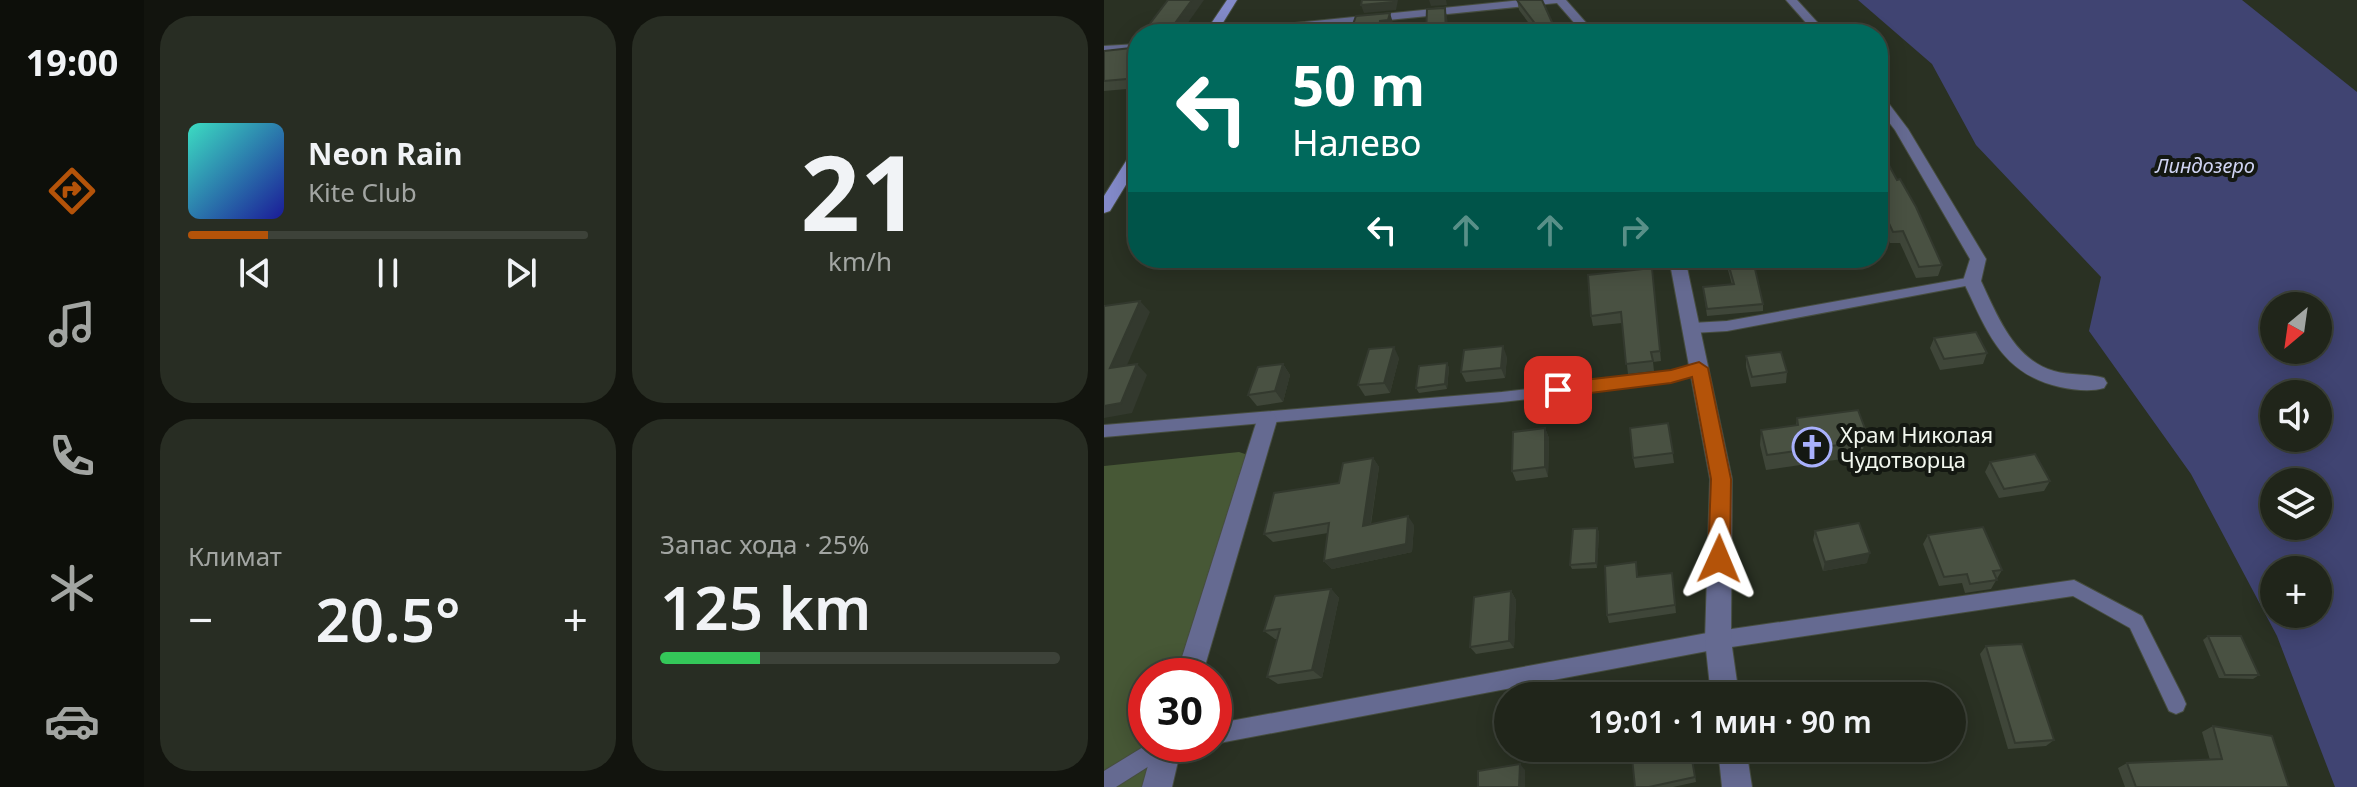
<!DOCTYPE html>
<html lang="ru">
<meta charset="utf-8">
<style>
body{margin:0;font-family:"Noto Sans",sans-serif;background:#282d23;color:#f1f3f6;height:100vh;display:flex;flex-direction:column;font-size:30px;white-space:nowrap}
*{box-sizing:border-box;margin:0}
p{font-size:26px;color:#a2a5a2}
.icon{flex:none;width:44px;height:44px;fill:none;stroke:currentColor;stroke-width:2;stroke-linecap:round;stroke-linejoin:round}
.map{position:relative;flex:1;overflow:hidden}
.side{display:flex;flex-direction:column;gap:16px;padding:16px;background:#12140e;width:960px}
.side>*{flex:none}
.top-card{position:absolute;left:24px;top:24px;width:760px;height:244px;border-radius:32px;box-shadow:0 4px 20px #0003,0 0 0 2px #3d4239;background:#00695c;color:#fff;overflow:hidden}
.needle{width:52px;rotate:209deg}
.fabs{position:absolute;left:1156px;top:292px;display:grid;gap:16px}
.fabs a{display:grid;place-items:center;width:72px;height:72px;border-radius:50%;background:#20251a;box-shadow:0 4px 20px #0003,0 0 0 2px #3d4239;font-size:40px}
.speed{position:absolute;left:24px;top:658px;display:flex;gap:16px;font-size:40px;font-weight:700;text-align:center}
.speed>*{display:grid;place-content:center;width:104px;height:104px;border-radius:50%;background:#20251a;box-shadow:0 4px 20px #0003,0 0 0 2px #3d4239;line-height:1}
.speed .limit{border:12px solid #d22;background:#fff;color:#111}
.pin{position:absolute;display:grid;place-items:center;width:68px;height:68px;color:#fff;margin:-34px;border-radius:16px;box-shadow:0 4px 12px #0006}
.me{position:absolute;width:88px;margin:-44px;rotate:1deg;stroke-linejoin:round;filter:drop-shadow(0 0 6px #0008)}
.turn{display:flex;align-items:center;gap:28px;height:168px;padding:0 32px;font-size:36px}
.turn .icon{width:104px;height:104px;stroke-width:2.5}
.turn b{display:block;font-size:56px;line-height:68px}
.lanes{display:flex;align-items:center;height:76px;padding:0 32px;background:#0003;justify-content:center;gap:40px;direction:ltr}
.lanes .off{opacity:.35}
.big{font-size:60px;font-weight:600;line-height:1.1}
.side .widget{flex:1;display:flex;flex-direction:column;justify-content:center;gap:12px;min-width:0;padding:0 28px;border-radius:32px;background:#282d23}
.side .dial{align-items:center;gap:0}
.dial b{font-size:104px;line-height:1}
.song{display:flex;align-items:center;gap:24px}
.cover{width:96px;height:96px;border-radius:12px;background:linear-gradient(135deg,hsl(170 70% 55%),hsl(240 70% 35%))}
.played{height:8px;border-radius:4px;background:linear-gradient(90deg,#b45309 20%,#3d4239 20%)}
.keys{display:flex;justify-content:space-around;direction:ltr}
.heat{display:flex;justify-content:space-between;align-items:center;font-size:44px;direction:ltr}
.charge{height:12px;border-radius:6px;background:linear-gradient(90deg,#34c759 25%,#3d4239 0)}
.side .tiles{flex:1;display:grid;gap:16px;grid-template-columns:repeat(2,1fr)}
.trip{position:absolute;left:390px;top:682px;width:472px;height:80px;border-radius:40px;background:#20251a;box-shadow:0 4px 20px #0003,0 0 0 2px #3d4239;font-weight:600;line-height:80px;text-align:center}
main{display:flex;flex:1;min-height:0}
.tab-bar{display:flex;flex-direction:column;width:144px;justify-content:space-around;align-items:center;background:#0d0f0a;color:#a2a5a2}
.tab-bar .icon{width:56px;height:56px}
.tab-bar .on{color:#b45309}
.tab-bar b{font-size:36px;color:#f1f3f6}
.map>svg:first-child{display:block}
.green{fill:#475836}
.water{fill:#404472;fill-rule:evenodd}
.lines{fill:none;stroke-linecap:round;stroke-linejoin:round}
.lane-casing{stroke:#464d3f;stroke-width:2}
.street-casing{stroke:#464d3f;stroke-width:2}
.secondary-casing{stroke:#464d3f;stroke-width:2}
.lane{fill:#656a91;fill-rule:evenodd}
.street{fill:#656a91;fill-rule:evenodd}
.secondary{fill:#838ac9;fill-rule:evenodd}
.wall{fill:#3f4639}
.shaded-wall{fill:#33392e}
.building{fill:#495142;stroke:#33392e;stroke-width:2}
.route{fill:#b45309;stroke:#753606;stroke-width:2}
.labels{text-anchor:middle;dominant-baseline:central;stroke-width:8;stroke-linejoin:round;paint-order:stroke}
.far-water-label{font-size:20px;font-style:italic;fill:#d0d4f3;stroke:#141812}
.poi-label{font-size:22px;fill:#f2f7ee;stroke:#141812;text-anchor:start}
</style>
<main>
<nav class="tab-bar">
<b>19:00</b>
<svg class="icon on" aria-label="directions" viewBox="0 0 24 24"><path d="M12 3l9 9-9 9-9-9zM9 14v-3h6M13 9l2 2-2 2"/></svg>
<svg class="icon" aria-label="music" viewBox="0 0 24 24"><path d="M9 18V5l10-2v13"/><circle cx="6" cy="18" r="3"/><circle cx="16" cy="16" r="3"/></svg>
<svg class="icon" aria-label="phone" viewBox="0 0 24 24"><path d="M5 4h4l2 5-3 2q2 4 5 5l2-3 5 2v4C11 20 4 13 5 4z"/></svg>
<svg class="icon" aria-label="climate" viewBox="0 0 24 24"><path d="M12 3v18M4 7l16 10M4 17L20 7"/></svg>
<svg class="icon" aria-label="car" viewBox="0 0 24 24"><path d="M5 17H2v-5l4-1 3-4h7l3 4 3 1v5h-3M9 17h6M6 11h13"/><circle cx="7" cy="17" r="2"/><circle cx="17" cy="17" r="2"/></svg>
</nav>
<section class="side">
<div class="tiles">
<div class="widget">
<div class="song"><i class="cover"></i><div><b>Neon Rain</b><p>Kite Club</p></div></div>
<div class="played"></div>
<div class="keys"><svg class="icon" aria-label="previous" viewBox="0 0 24 24"><path d="M18 5L8 12l10 7zM5 5v14"/></svg><svg class="icon" aria-label="pause" viewBox="0 0 24 24"><path d="M8 5v14M16 5v14"/></svg><svg class="icon" aria-label="next" viewBox="0 0 24 24"><path d="M6 5l10 7-10 7zM19 5v14"/></svg></div>
</div>
<div class="widget dial"><b>21</b><p>km/h</p></div>
<div class="widget"><p>Климат</p>
<div class="heat"><a>−</a><b class="big">20.5°</b><a>+</a></div>
</div>
<div class="widget"><p>Запас хода · 25%</p><b class="big">125 km</b><div class="charge"></div></div>
</div>
</section>
<div class="map">
<svg width="1253" height="787" viewBox="0 0 1253 787">
<rect width="100%" height="100%" fill="#2a3123"/>
<!-- green -->
<polygon class="green" points="135,452 147,456 92,676 42,676 42,744 74,744 52,787 0,787 0,466"/>
<!-- water -->
<path class="water" d="M 754,0 L 1138,0 L 1253,92 L 1253,787 L 1231,787 L 1173,636 L 1087,474 L 985,331 L 997,277 L 872,145 L 828,64 ZM 1170,306 L 1214,306 L 1214,350 L 1170,350 ZM 1170,394 L 1214,394 L 1214,438 L 1170,438 ZM 1170,482 L 1214,482 L 1214,526 L 1170,526 ZM 1170,570 L 1214,570 L 1214,614 L 1170,614 Z"/>
<g class="lines">
<defs>
<g id="lane">
<polygon points="868,277 872,278 874,281 872,284 623,331 588,333 582,328 588,323 623,321"/>
<polygon points="595,363 600,364 602,368 600,372 567,382 398,402 0,437 0,425 398,392 567,372"/>
<polygon points="970,580 1038,616 1079,697 1082,704 1079,711 1072,714 1065,711 1026,628 969,596 614,649 110,744 110,724 614,631"/>
<polygon points="44,744 72,744 69,751 12,787 0,787 0,771"/>
</g>
<g id="street">
<polygon points="418,0 462,0 492,34 480,34 453,3 145,34 105,34 111,31"/>
<polygon points="682,0 693,0 724,34 712,34"/>
<polygon points="34,44 34,52 0,54 0,46"/>
<path d="M 774,95 L 779,96 L 804,129 L 882,259 L 877,281 C 893,315 910,360 950,371 C 966,376 984,373 1000,378 L 1003,383 L 1000,388 C 987,392 970,390 956,387 C 897,374 883,331 859,281 L 866,259 L 791,130 L 774,108 Z"/>
<polygon points="565,258 581,258 628,479 627,640 635,696 607,696 601,640 606,479"/>
<polygon points="163,412 170,414 173,420 98,676 72,676 153,420 156,414"/>
<polygon points="50,744 78,744 68,787 38,787"/>
<polygon points="614,748 642,748 648,787 618,787"/>
</g>
<g id="secondary">
<polygon points="123,0 133,0 112,34 100,34"/>
<polygon points="34,149 34,165 6,211 0,213 0,196 29,150"/>
</g>
</defs>
<!-- lane casing -->
<use href="#lane" class="lane-casing"/>
<!-- street casing -->
<use href="#street" class="street-casing"/>
<!-- secondary casing -->
<use href="#secondary" class="secondary-casing"/>
<!-- lane -->
<use href="#lane" class="lane"/>
<!-- street -->
<use href="#street" class="street"/>
<!-- secondary -->
<use href="#secondary" class="secondary"/>
</g>
<!-- wall -->
<g class="wall">
<polygon points="413,0 452,31 472,34 433,34 415,10"/>
<polygon points="34,39 34,88 0,91 0,51 27,48"/>
<polygon points="774,145 838,265 834,276 812,278 796,243 786,243 774,216"/>
<polygon points="624,263 659,304 659,311 603,316 599,287 628,285 624,270"/>
<polygon points="548,268 557,361 549,362 550,371 524,374 518,323 489,326 487,316"/>
<polygon points="830,338 883,353 879,364 836,370 826,348"/>
<polygon points="642,356 683,372 682,383 647,387 642,367"/>
<polygon points="403,357 401,378 362,382 357,372"/>
<polygon points="295,358 286,393 261,396 254,385"/>
<polygon points="343,363 345,368 343,389 315,393 312,388"/>
<polygon points="179,364 186,375 179,402 153,406 144,395"/>
<polygon points="693,418 763,434 759,449 754,449 752,457 662,470 656,445 657,430 692,425"/>
<polygon points="564,423 570,463 531,468 529,458"/>
<polygon points="441,428 445,438 444,477 412,481 408,471"/>
<polygon points="269,458 275,467 267,524 310,525 308,552 228,569 220,561 224,533 169,542 160,534 235,483"/>
<polygon points="886,462 946,481 940,491 895,498 881,472"/>
<polygon points="493,528 495,532 493,568 468,569 466,565"/>
<polygon points="711,531 763,563 719,571 709,540"/>
<polygon points="824,535 898,570 887,589 861,593 858,583 835,586 819,544"/>
<polygon points="532,562 534,577 568,573 572,613 505,623 503,615"/>
<polygon points="227,589 235,598 218,678 174,684 163,677 174,639 171,639 160,631"/>
<polygon points="407,591 412,600 410,648 372,654 366,647"/>
<polygon points="1104,636 1155,675 1149,679 1115,678 1099,640"/>
<polygon points="882,646 950,740 942,746 904,749 876,654"/>
<polygon points="1109,726 1185,787 1021,787 1014,768 1023,763 1106,760 1098,732"/>
<polygon points="587,748 592,782 569,787 531,787"/>
</g>
<!-- shaded-wall -->
<g class="shaded-wall">
<polygon points="88,0 100,0 76,34 63,34"/>
<polygon points="290,0 294,0 292,10 260,13 257,5"/>
<polygon points="325,0 342,0 343,5 327,6"/>
<polygon points="341,8 343,17 345,34 342,34"/>
<polygon points="286,13 289,23 287,30 280,30 279,34 249,34 247,30 276,21"/>
<polygon points="382,258 404,258 383,261"/>
<polygon points="36,301 46,312 17,379 6,368"/>
<polygon points="399,346 403,357 401,378 397,368"/>
<polygon points="290,347 295,358 286,393 280,383"/>
<polygon points="343,363 345,368 343,389 341,384"/>
<polygon points="33,364 43,375 28,413 0,418 0,406"/>
<polygon points="179,364 186,375 179,402 171,391"/>
<polygon points="441,428 445,438 444,477 441,467"/>
<polygon points="269,458 275,467 265,534 259,526"/>
<polygon points="304,516 310,525 308,552 228,569 220,561"/>
<polygon points="493,528 495,532 493,568 492,563"/>
<polygon points="766,553 763,563 719,571 721,562"/>
<polygon points="227,589 235,598 218,678 208,670"/>
<polygon points="407,591 412,600 410,648 405,641"/>
<polygon points="416,764 421,770 421,787 415,787"/>
</g>
<!-- building -->
<g class="building">
<polygon points="64,0 88,0 63,34 38,34"/>
<polygon points="258,0 290,0 289,2 257,5"/>
<polygon points="413,0 438,0 452,31 466,28 472,34 439,34"/>
<polygon points="341,8 342,34 322,34 323,9"/>
<polygon points="286,13 284,20 276,21 275,28 247,30 252,16"/>
<polygon points="34,39 34,78 0,81 0,51 27,48"/>
<polygon points="774,145 793,180 796,179 812,207 838,265 815,267 799,231 789,232 776,204 774,204"/>
<polygon points="649,260 659,304 603,309 599,287 630,284 624,263"/>
<polygon points="548,268 556,351 547,352 549,361 522,364 517,312 487,316 484,275"/>
<polygon points="36,301 6,368 33,364 17,403 0,406 0,306"/>
<polygon points="872,332 883,353 840,359 830,338"/>
<polygon points="399,346 397,368 357,372 360,350"/>
<polygon points="290,347 280,383 254,385 265,349"/>
<polygon points="677,352 683,372 648,377 642,356"/>
<polygon points="343,363 341,384 312,388 315,366"/>
<polygon points="179,364 171,391 144,395 154,367"/>
<polygon points="754,410 763,434 753,435 756,442 663,455 657,430 694,425 693,418"/>
<polygon points="564,423 569,453 529,458 526,428"/>
<polygon points="441,428 441,467 408,471 409,432"/>
<polygon points="931,454 946,481 900,489 886,462"/>
<polygon points="269,458 259,526 304,516 302,544 220,561 225,523 160,534 170,493 235,483 239,463"/>
<polygon points="755,523 766,553 721,562 711,531"/>
<polygon points="879,527 898,570 889,571 893,580 866,584 863,574 840,577 824,535"/>
<polygon points="493,528 492,563 466,565 469,529"/>
<polygon points="532,562 533,577 568,573 571,605 503,615 501,566"/>
<polygon points="227,589 208,670 163,677 176,629 160,631 171,596"/>
<polygon points="407,591 405,641 366,647 370,597"/>
<polygon points="1104,636 1137,636 1155,675 1121,675"/>
<polygon points="918,644 950,740 911,743 882,646"/>
<polygon points="1109,726 1168,736 1185,787 1032,787 1023,763 1118,759"/>
<polygon points="527,748 586,748 591,777 545,787 531,787"/>
<polygon points="416,764 415,787 374,787 374,771"/>
</g>
<!-- route -->
<polygon class="route" points="595,362 604,368 627,479 626,559 623,566 615,569 607,566 604,559 607,479 588,377 567,383 454,397 445,390 454,383 567,370"/>
<!-- icons -->
<defs>
<symbol id="church-ring" viewBox="-11 -11 22 22"><circle r="9.5" fill="#141812" stroke="#a8b0fc" stroke-width="1.5"/><path d="M-1.2-6h2.4v3.5h3.3v2.4h-3.3V6h-2.4V-.1h-3.3v-2.4h3.3Z" fill="#a8b0fc"/></symbol>
</defs>
<g fill-rule="evenodd">
<use href="#church-ring" x="686" y="425" width="44" height="44"/>
</g>
<g class="labels">
<!-- far-water labels -->
<g class="far-water-label">
<text x="1101" y="165">Линдозеро</text>
</g>
<!-- poi labels -->
<g class="poi-label">
<text x="736" y="434">Храм Николая<tspan x="736" dy="25">Чудотворца</tspan></text>
</g>
</g>
</svg>
<div class="fabs">
<a><svg class="needle" viewBox="-14 -14 28 28"><path d="M0-13l5 13h-10z" fill="#e53935"/><path d="M0 13l5-13h-10z" fill="#a2a5a2"/></svg></a>
<a><svg class="icon" aria-label="sound" viewBox="0 0 24 24"><path d="M4 9h4l5-4v14l-5-4H4zM17 9q2 3 0 6"/></svg></a>
<a><svg class="icon" aria-label="layers" viewBox="0 0 24 24"><path d="M12 4l9 5-9 5-9-5zM3 14l9 5 9-5"/></svg></a>
<a>+</a>
</div>
<div class="speed"><div class="limit">30</div></div>
<div class="pin" style="left:454px;top:390px;background:#d93025"><svg class="icon" aria-label="arrive" viewBox="0 0 24 24"><path d="M6 21V4h12l-3 4 3 4H6"/></svg></div>
<svg class="me" style="left:615px;top:559px" viewBox="-20 -20 40 40"><path d="M0-17L14 15 0 8-14 15z" fill="#b45309" stroke="#fff" stroke-width="4"/></svg>
<div class="trip">19:01 · 1 мин · 90 m</div>
<div class="top-card">
<div class="turn"><svg class="icon" aria-label="left" viewBox="0 0 24 24"><path d="M17 20v-9H6M10 6l-5 5 5 5"/></svg><div><b>50 m</b>Налево</div></div>
<div class="lanes"><svg class="icon" aria-label="left" viewBox="0 0 24 24"><path d="M17 20v-9H6M10 6l-5 5 5 5"/></svg><svg class="icon off" aria-label="ahead" viewBox="0 0 24 24"><path d="M12 20V5M6 11l6-6 6 6"/></svg><svg class="icon off" aria-label="ahead" viewBox="0 0 24 24"><path d="M12 20V5M6 11l6-6 6 6"/></svg><svg class="icon off" aria-label="right" viewBox="0 0 24 24"><path d="M7 20v-9h11M14 6l5 5-5 5"/></svg></div>
</div>
</div>
</main>
